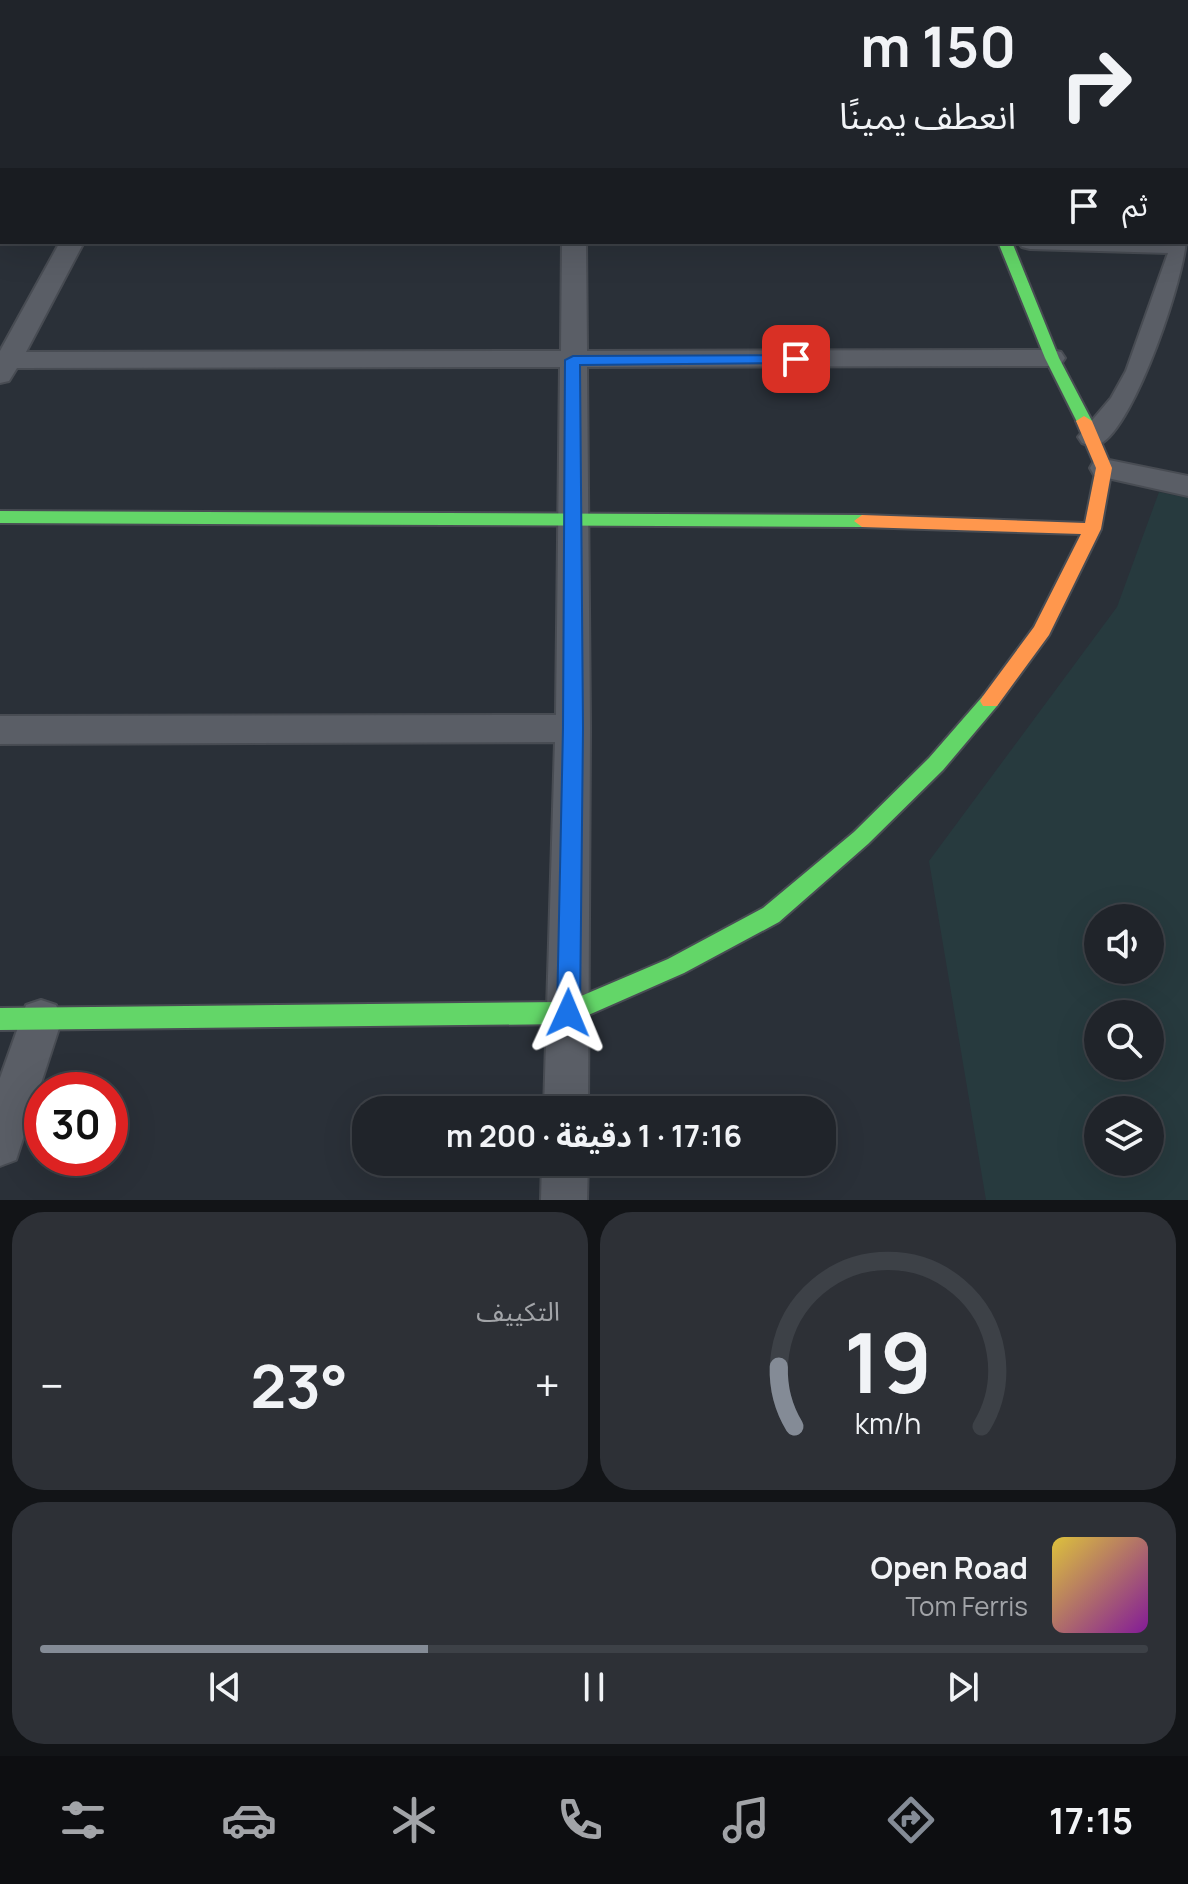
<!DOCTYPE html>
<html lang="ar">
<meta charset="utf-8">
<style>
body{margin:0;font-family:Manrope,"Noto Sans Arabic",sans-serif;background:#2d3036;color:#f1f3f6;direction:rtl;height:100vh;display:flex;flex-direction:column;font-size:30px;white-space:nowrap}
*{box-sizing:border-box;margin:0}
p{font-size:26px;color:#a2a4a8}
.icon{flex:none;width:44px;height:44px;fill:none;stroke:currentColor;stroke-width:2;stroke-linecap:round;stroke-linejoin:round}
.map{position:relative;height:1200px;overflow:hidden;direction:ltr}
.sheet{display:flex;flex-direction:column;gap:12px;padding:12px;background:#121417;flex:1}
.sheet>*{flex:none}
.guide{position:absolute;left:0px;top:0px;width:1188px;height:244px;box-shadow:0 8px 32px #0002,0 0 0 2px #3d4147;direction:rtl;background:#20242a;color:#f1f3f6;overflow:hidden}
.buttons{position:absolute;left:1084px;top:904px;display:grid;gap:16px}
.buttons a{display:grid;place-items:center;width:80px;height:80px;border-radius:50%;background:#20242a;box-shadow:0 8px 32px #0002,0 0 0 2px #3d4147;font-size:40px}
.speed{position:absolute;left:24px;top:1072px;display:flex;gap:16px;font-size:40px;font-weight:700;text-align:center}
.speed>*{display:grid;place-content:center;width:104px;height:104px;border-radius:50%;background:#20242a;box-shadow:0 8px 32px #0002,0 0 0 2px #3d4147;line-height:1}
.speed .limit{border:12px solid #d22;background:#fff;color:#111}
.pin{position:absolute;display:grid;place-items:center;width:68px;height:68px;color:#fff;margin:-34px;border-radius:16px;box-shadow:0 4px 12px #0006}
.me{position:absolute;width:88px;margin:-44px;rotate:1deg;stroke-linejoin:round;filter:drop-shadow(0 0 6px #0008)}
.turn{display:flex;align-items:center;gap:28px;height:168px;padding:0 40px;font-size:36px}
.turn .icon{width:104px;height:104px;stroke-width:2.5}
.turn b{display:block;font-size:56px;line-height:68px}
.then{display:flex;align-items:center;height:76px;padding:0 40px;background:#0003;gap:16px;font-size:30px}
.big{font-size:60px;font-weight:700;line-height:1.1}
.sheet .tile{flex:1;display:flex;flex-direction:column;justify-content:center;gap:12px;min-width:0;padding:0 28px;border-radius:32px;background:#2d3036}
.sheet .dial{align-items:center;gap:0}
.dial svg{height:208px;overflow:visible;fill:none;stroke:#3d4147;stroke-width:7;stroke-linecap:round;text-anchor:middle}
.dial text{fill:#f1f3f6;stroke:none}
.song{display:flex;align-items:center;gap:24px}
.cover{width:96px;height:96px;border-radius:12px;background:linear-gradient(135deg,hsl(50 70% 55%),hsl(290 70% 35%))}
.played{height:8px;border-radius:4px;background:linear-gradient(90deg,#848b96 35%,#3d4147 35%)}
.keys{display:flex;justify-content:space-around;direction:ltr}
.heat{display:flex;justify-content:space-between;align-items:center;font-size:44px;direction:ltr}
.sheet .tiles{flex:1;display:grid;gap:12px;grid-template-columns:1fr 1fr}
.tile:last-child{grid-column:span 2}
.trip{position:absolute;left:352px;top:1096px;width:484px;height:80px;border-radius:32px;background:#20242a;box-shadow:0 8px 32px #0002,0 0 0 2px #3d4147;font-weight:700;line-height:80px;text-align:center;direction:rtl}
.tabs{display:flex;height:128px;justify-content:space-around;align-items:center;background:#0d0e11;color:#a2a4a8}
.tabs .icon{width:56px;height:56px}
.tabs .current{color:#848b96}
.tabs b{font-size:36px;color:#f1f3f6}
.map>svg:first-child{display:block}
.green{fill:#273a3e;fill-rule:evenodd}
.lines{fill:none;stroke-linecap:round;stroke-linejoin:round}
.street-casing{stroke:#484c53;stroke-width:4}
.fast-casing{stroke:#484c53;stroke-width:4}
.slow-casing{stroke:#484c53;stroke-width:4}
.jam-casing{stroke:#484c53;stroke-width:4}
.street{fill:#5a5e66;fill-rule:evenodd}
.fast{fill:#63d668;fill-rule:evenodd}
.slow{fill:#ff974d;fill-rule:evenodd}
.jam{fill:#b3261e;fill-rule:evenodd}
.route{fill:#1a73e8;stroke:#114b97;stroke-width:2}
</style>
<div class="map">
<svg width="1188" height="1200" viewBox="0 0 1188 1200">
<rect width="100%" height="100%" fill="#2a3038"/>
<!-- green -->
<path class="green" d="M 1159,492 L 1188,498 L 1188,1200 L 986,1200 L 929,861 L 1117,607 ZM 1098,918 L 1150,918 L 1150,970 L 1098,970 ZM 1098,1014 L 1150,1014 L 1150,1066 L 1098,1066 ZM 1098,1110 L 1150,1110 L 1150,1162 L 1098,1162 Z"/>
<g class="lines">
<defs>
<g id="street">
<rect x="358" y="0" width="18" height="2"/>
<rect x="595" y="0" width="18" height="2"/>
<polygon points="1113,0 1133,0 1134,2 1114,2"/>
<polygon points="0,1 8,2 2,2 0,14"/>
<polygon points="1186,41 1188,42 1188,54 1186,53"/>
<rect x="0" y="228" width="2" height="14"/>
<path d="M 1186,235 C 1188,268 1135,427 1100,444 C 1094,447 1088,445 1082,443 L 1078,437 L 1111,398 L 1126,371 L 1168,253 L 1030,249 L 1022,247 L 1018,242 L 1186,242 Z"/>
<polygon points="60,242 84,242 26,352 561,351 562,242 586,242 587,351 1052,350 1061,352 1065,358 1061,364 1052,366 587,367 590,728 588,1110 544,1110 555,742 0,744 0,716 556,715 560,367 17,368 9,381 0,383 0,351"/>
<polygon points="1104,459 1188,476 1188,496 1094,475 1090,468 1094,461"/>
<polygon points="41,1000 56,1005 62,1019 16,1160 0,1166 0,1078 26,1005"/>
<polygon points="542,1162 588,1162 587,1200 541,1200"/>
</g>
<g id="fast">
<rect x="0" y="68" width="2" height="6"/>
<polygon points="998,242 1012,242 1059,358 1092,421 1090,424 1078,424 1045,358"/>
<polygon points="0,511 862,515 870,521 862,527 0,523"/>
<polygon points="990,694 997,696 1000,701 997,706 943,770 868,844 779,922 684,973 568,1024 0,1030 0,1008 567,1002 668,959 763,908 854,832 929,758 983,696"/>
</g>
<g id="slow">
<rect x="1186" y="79" width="2" height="6"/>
<polygon points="1186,161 1188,162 1188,170 1186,169"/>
<polygon points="1084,416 1092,421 1112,468 1101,529 1049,635 997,706 983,706 980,701 983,696 1034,627 1081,534 862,527 854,521 862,515 1085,523 1096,468 1076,421"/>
</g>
<polygon id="jam" points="943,0 955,0 956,2 944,2"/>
</defs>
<!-- street casing -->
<use href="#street" class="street-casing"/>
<!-- fast casing -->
<use href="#fast" class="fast-casing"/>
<!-- slow casing -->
<use href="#slow" class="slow-casing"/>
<!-- jam casing -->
<use href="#jam" class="jam-casing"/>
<!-- street -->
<use href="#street" class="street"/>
<!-- fast -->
<use href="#fast" class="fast"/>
<!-- slow -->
<use href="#slow" class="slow"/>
<!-- jam -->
<use href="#jam" class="jam"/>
</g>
<!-- route -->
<polygon class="route" points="796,355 804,359 802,363 580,365 583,728 580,1013 577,1021 568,1024 560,1021 557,1013 563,728 565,360 573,356"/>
</svg>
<div class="buttons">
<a><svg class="icon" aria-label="sound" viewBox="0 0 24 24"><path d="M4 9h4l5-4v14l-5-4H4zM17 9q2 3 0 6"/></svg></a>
<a><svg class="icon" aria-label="search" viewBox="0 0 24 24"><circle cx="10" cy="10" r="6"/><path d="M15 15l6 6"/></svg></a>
<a><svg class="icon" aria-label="layers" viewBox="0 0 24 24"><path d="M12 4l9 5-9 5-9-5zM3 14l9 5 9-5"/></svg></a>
</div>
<div class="speed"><div class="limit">30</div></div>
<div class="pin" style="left:796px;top:359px;background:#d93025"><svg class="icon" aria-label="arrive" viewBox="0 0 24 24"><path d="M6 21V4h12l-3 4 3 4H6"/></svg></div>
<svg class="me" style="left:568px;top:1013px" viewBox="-20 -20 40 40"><path d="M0-17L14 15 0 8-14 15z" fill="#1a73e8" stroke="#fff" stroke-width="4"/></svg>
<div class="trip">17:16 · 1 دقيقة · 200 m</div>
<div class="guide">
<div class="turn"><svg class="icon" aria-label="right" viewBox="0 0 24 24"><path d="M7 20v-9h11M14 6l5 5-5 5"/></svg><div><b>150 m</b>انعطف يمينًا</div></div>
<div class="then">ثم<svg class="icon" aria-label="arrive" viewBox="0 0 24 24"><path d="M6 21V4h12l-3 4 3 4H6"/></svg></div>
</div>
</div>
<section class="sheet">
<div class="tiles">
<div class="tile dial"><svg viewBox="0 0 100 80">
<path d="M14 69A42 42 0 1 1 86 69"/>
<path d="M14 69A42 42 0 0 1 8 46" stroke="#848b96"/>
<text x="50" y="56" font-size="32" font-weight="700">19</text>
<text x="50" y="72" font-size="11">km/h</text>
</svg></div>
<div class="tile"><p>التكييف</p>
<div class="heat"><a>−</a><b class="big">23°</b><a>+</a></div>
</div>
<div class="tile">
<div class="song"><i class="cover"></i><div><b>Open Road</b><p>Tom Ferris</p></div></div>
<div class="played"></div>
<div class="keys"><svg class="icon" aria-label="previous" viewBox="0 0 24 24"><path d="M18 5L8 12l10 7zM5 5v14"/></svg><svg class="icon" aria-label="pause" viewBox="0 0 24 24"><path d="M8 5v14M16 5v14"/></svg><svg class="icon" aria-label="next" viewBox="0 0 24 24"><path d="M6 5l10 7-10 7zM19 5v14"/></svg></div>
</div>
</div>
</section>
<nav class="tabs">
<b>17:15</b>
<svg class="icon current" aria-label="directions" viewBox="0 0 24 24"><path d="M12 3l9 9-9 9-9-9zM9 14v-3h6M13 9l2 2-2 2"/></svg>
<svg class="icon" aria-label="music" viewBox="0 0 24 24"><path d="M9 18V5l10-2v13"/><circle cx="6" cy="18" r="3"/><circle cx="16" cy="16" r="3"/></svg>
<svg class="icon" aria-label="phone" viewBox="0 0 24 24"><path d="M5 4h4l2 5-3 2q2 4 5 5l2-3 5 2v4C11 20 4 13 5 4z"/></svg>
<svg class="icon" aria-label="climate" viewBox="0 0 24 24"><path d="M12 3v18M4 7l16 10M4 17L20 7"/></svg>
<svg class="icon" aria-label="car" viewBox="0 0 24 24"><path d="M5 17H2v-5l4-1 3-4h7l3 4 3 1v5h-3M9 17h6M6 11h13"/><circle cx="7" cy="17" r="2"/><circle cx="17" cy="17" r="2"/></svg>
<svg class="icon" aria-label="filters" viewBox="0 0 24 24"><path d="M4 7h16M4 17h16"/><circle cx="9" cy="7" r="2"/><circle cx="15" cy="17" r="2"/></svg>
</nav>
